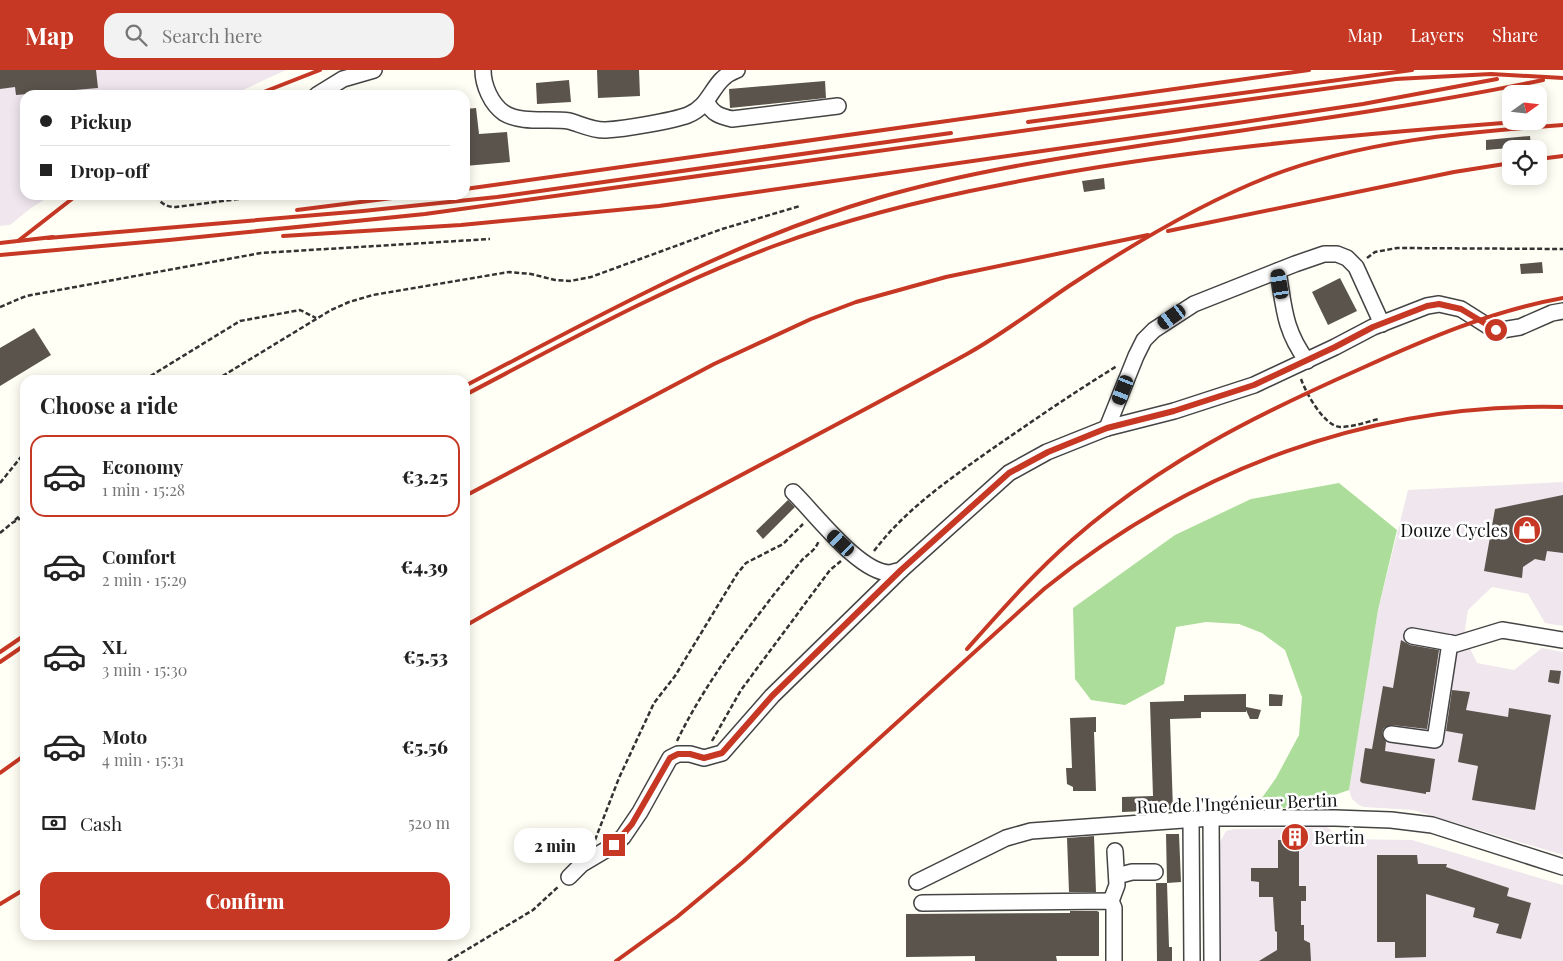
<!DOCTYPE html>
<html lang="en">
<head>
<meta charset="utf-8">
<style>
  body { margin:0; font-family:"Playfair Display",serif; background:#f2f2f2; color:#222; height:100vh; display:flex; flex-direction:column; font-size:19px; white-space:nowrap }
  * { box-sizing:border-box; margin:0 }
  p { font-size:16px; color:#767676 }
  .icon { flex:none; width:28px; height:28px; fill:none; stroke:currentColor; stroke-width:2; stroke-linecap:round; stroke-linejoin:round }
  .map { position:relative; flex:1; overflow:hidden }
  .panel { position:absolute; left:20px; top:305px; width:450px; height:565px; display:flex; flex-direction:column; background:#fff; border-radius:15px; box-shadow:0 2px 12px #0003 }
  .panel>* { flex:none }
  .banner { position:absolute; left:20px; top:20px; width:450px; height:110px; border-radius:15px; box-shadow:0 2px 12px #0003; display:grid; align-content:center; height:110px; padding:0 20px; background:#fff }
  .needle { width:32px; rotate:75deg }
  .fabs { position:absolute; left:1502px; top:15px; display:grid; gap:10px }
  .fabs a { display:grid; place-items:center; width:45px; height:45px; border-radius:10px; background:#fff; box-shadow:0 2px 12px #0003; font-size:25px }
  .end { position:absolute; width:22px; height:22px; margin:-11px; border:6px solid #c63824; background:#fff; box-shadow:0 0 0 2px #fff }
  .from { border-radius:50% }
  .bubble { position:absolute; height:35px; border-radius:15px; background:#fff; box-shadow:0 2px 12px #0003; font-size:16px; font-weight:800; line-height:35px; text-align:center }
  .car { position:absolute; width:15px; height:30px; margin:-15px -8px; border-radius:6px; box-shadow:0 0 4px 1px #0007; background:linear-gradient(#222 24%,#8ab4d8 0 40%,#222 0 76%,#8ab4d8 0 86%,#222 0) }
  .banner b { display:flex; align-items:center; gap:18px; height:48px; font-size:19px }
  .banner b+b { border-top:1px solid #e0e0e0 }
  .banner i { width:12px; height:12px; background:#222 }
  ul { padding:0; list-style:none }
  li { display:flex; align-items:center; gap:15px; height:82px; margin:0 10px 8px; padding:0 10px; border:2px solid transparent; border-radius:15px }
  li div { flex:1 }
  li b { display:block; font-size:19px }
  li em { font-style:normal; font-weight:800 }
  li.active { border-color:#c63824 }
  li>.icon { width:45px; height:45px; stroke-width:1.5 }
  h2 { padding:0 20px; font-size:22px; line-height:60px }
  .pay { display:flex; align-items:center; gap:12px; height:55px; padding:0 20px; font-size:19px }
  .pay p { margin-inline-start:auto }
  .primary-button { display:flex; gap:10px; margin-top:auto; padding:10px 20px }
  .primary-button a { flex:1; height:58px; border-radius:15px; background:#c63824; color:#fff; font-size:20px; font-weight:800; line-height:58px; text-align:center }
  header { display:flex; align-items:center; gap:30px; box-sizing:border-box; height:70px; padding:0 25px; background:#c63824; color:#fff }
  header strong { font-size:24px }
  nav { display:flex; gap:28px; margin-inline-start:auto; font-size:18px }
  .search { width:350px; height:45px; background:#f2f2f2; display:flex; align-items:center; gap:12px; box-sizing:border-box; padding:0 18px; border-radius:15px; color:#767676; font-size:19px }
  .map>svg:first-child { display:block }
  .industrial { fill:#efe6ee }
  .forest { fill:#addd9b }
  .building { fill:#5a544d }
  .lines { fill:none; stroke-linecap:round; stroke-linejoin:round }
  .minor-casing { stroke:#444; stroke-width:18 }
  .path { stroke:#333; stroke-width:2.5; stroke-dasharray:5 2.5; stroke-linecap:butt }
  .minor { stroke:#fff; stroke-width:15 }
  .rail { stroke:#c63824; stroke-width:4 }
  .route { stroke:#c63824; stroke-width:6 }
  .labels { text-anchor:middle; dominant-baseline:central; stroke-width:5; stroke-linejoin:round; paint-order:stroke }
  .poi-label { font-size:18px; fill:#111; stroke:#fff; text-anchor:end }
  .street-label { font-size:18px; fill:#111; stroke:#fff }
</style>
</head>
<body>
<header>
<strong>Map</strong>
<div class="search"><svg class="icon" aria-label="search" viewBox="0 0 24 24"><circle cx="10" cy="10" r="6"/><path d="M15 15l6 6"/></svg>Search here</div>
<nav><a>Map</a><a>Layers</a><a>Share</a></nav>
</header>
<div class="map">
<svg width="1563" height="891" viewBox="0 0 1563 891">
  <rect width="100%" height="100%" fill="#fffff5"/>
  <g class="industrial">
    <path d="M0,0H286L232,25H25V125H52L31,138L10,155L0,156Z"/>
    <path d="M1563,412V556L1545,553L1528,524L1492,517L1468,540L1464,566L1477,593L1514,600L1542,578L1563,582V785L1413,740L1364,737L1359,735L1352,729L1349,720L1378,540L1408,420Z"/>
    <path d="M1327,757L1332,761L1334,769L1412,770L1563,815V891H1216L1215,781L1226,761L1234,759Z"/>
  </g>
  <path class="forest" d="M1339,413L1397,460L1378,540L1349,720L1297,738L1254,739L1276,708L1299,665L1302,627L1285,580L1262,563L1239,554L1206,552L1176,557L1164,614L1125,635L1091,630L1075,609L1073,538L1175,465L1251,429Z"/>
  <g class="building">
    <path d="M0,0H96L98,18L16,25L15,17L0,19Z"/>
    <path d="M597,0H639L640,26L598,28Z"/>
    <path d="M569,10L571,32L537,34L536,13Z"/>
    <path d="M825,11L826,28L730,38L729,19Z"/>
    <path d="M476,38L479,64L507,62L510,92L465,96V39Z"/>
    <path d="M1530,66L1531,76L1486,80V70Z"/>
    <path d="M1104,108L1105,119L1084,122L1082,111Z"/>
    <path d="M1542,192L1543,203L1521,204L1520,194Z"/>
    <path d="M1340,208L1357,241L1328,255L1312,222Z"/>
    <path d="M34,258L51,285L0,316V278Z"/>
    <path d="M1563,425V483L1547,481L1545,491L1535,489L1523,497L1522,508L1484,501L1495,439Z"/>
    <path d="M788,430L795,437L763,469L756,461Z"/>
    <path d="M1401,570L1410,575L1439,580L1427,659L1392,655L1384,658L1382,663L1386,672L1385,681L1435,689L1430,722H1426V724L1362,713L1360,711L1365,678L1372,679L1383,616L1393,618Z"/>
    <path d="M1550,600L1561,601L1559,614L1548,612Z"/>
    <path d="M1452,620L1470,622L1466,640L1508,647L1509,638L1551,645L1535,740L1472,730L1478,696L1458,692L1463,664L1446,661Z"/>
    <path d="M1246,624V637L1261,640L1258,649H1250L1246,640V642H1201V648L1170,649L1173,740L1122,742V727L1153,726L1150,632L1184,631V625Z"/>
    <path d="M1269,624L1283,625L1282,636H1269Z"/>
    <path d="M1096,647V662H1094L1096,721H1073V717L1067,714L1066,698H1072L1070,648Z"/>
    <path d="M1166,764H1179L1181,812L1167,813L1169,877H1172V891H1157L1156,813H1167Z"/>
    <path d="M1094,766L1096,822H1069L1067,768Z"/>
    <path d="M1278,770H1299V816H1306V831H1301V855H1304V870L1310,873L1311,891H1259L1277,880V862L1275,861L1273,827H1259V812L1251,811V798H1278Z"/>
    <path d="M1377,785H1417L1418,794H1447L1446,797L1509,818L1507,826L1531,833L1521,869L1496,863L1499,854L1473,847L1475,838L1426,824V887L1395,888V872H1377Z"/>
    <path d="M1070,841H1097L1099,842V886H1056L1057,891H975V886L906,887V844L1070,843Z"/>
  </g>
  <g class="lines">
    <defs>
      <g id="minor">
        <path d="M483,0C483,15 491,34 504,43C522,54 549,48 569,51C580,54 594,61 606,60C624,59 672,51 688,45C713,35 711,9 737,0"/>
        <path d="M317,25L343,9L374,0"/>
        <path d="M707,32C712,44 720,46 732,49L838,36"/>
        <path d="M1278,201C1284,237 1284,260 1307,291"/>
        <path d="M1107,358L1136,286L1144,270L1154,260L1194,234L1295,194L1324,184H1337L1347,188L1356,197L1382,254"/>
        <path d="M793,422C814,442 859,503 890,503C893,502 898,501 901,500L1009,403L1047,382L1107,358L1174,341L1254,315L1335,277L1373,257L1427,236L1439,234L1461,239L1491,258L1502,260L1520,257L1552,243L1563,241"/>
        <path d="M1412,566L1456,574L1502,560L1563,570"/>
        <path d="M1391,664L1435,670L1450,573"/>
        <path d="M1211,748L1212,891"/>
        <path d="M1191,750L1192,891"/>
        <path d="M1117,806L1132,802H1155"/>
        <path d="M569,807L582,794L614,775L623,767L640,742L670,688L678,684H690L704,688L722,683L772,626L901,500"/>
        <path d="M917,812L1006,768L1031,761L1211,748H1335L1391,750L1432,755L1563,797"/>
        <path d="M1111,831L1117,815L1115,781"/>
        <path d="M922,833L1111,831L1114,838V891"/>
      </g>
    </defs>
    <use href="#minor" class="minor-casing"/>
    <g class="path">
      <path d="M157,125C160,134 167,137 176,137L270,125"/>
      <path d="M1367,188L1375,182L1397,178L1563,179"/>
      <path d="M0,237L26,226L261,183L490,169"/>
      <path d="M1301,309C1306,323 1324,356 1340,357C1353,357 1366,352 1379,349"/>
      <path d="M144,310L240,251L300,240L316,248"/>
      <path d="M216,310L331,240L349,232L373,225L509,202L531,204L555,210L570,211L591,207L722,159L800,136"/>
      <path d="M0,413L25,382"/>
      <path d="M15,450L25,441"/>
      <path d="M0,463L12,453L25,446"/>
      <path d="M874,481C905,440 947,411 989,381C1031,352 1073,323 1117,296"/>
      <path d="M677,671C703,617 739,570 775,523C784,512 793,501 802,490C809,483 816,480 819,470"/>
      <path d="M712,671L741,620L830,500L841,491"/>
      <path d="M595,770L619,708L654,633L675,606L737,504L746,493L783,474L803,454"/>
      <path d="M448,891L533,840L559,816"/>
    </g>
    <use href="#minor" class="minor"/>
    <g class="rail">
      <path d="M256,25L320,0"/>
      <path d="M1028,52L1412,0"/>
      <path d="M1539,89L1563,86"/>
      <path d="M465,119L1309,0"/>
      <path d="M297,140L416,125"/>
      <path d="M1168,161L1454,102L1511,93"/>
      <path d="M283,166L461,155L659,136L1231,54L1363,34L1497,9"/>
      <path d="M48,168L363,141L497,127L951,63"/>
      <path d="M18,171L77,125"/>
      <path d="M0,173L53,167"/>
      <path d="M0,185L169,170L425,144L1396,9L1491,4L1563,8"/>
      <path d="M465,316C599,246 732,171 878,128C967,102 1059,88 1151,74C1282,54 1414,37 1543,10"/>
      <path d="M465,325C566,272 667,216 774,176C849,148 927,129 1005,114C1169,81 1337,66 1503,53"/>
      <path d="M465,426L714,294L811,249L856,232L946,207L1148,165"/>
      <path d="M465,556C630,461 800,376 967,284C1003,264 1035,239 1069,216C1128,177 1202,133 1268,107C1359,71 1466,62 1563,55"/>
      <path d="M967,579C1000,542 1034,503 1072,470C1160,393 1254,346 1360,299C1426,269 1491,241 1563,228"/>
      <path d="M0,582L25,565"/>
      <path d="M0,592L25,575"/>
      <path d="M0,703L25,685"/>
      <path d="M0,834L25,819"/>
      <path d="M616,891L677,847L743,792L1044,519C1192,399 1371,332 1563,337"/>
    </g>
  </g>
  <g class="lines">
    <path class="route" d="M614,775L632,754L670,688L678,684H690L704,688L722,683L772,626L901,500L1009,403L1048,382L1107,358L1174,341L1254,315L1335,277L1373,257L1427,236L1439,234L1461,239L1496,260"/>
  </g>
  <defs>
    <symbol id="shop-disc" viewBox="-11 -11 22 22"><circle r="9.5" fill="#c63824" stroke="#fff"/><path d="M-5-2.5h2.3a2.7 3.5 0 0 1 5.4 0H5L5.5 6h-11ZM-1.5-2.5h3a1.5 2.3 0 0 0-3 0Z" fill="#fff"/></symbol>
    <symbol id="building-disc" viewBox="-11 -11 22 22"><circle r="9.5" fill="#c63824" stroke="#fff"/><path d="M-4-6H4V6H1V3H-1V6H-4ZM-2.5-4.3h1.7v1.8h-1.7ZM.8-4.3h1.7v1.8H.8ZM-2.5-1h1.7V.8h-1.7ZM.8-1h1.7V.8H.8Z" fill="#fff"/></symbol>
  </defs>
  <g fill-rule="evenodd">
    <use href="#shop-disc" x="1511" y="444" width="32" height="32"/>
    <use href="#building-disc" x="1279" y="751" width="32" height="32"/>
  </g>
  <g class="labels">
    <g class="poi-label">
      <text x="1508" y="460">Douze Cycles</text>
      <text x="1314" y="767" text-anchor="start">Bertin</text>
    </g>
    <g class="street-label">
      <text transform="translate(1237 733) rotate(-2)">Rue de l'Ingénieur Bertin</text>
    </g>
  </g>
</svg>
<div class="fabs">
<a><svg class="needle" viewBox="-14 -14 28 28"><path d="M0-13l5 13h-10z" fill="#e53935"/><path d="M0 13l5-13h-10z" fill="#767676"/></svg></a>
<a><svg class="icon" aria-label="locate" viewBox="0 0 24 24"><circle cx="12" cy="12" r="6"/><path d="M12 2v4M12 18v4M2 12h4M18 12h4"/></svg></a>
</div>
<i class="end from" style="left:1496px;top:260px"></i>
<i class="end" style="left:614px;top:775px"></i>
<div class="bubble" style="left:514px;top:758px;width:82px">2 min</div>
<i class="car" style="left:1280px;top:214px;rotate:350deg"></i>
<i class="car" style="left:1172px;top:247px;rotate:234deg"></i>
<i class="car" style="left:1123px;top:320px;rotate:201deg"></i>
<i class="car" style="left:841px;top:473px;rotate:313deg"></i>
<div class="banner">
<b><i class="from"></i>Pickup</b>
<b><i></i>Drop-off</b>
</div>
<section class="panel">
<h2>Choose a ride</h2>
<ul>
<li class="active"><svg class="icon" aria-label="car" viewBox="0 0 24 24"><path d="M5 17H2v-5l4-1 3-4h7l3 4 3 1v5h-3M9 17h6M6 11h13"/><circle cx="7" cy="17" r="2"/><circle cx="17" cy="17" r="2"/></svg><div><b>Economy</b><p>1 min · 15:28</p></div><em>€3.25</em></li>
<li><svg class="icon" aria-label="car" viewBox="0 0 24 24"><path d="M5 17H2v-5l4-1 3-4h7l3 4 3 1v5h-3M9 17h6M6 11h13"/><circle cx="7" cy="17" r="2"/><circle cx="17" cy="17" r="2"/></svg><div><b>Comfort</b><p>2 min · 15:29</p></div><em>€4.39</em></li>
<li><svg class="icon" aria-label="car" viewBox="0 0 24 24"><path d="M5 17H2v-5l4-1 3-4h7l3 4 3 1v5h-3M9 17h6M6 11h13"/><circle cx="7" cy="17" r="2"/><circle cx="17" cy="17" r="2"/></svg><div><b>XL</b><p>3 min · 15:30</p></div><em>€5.53</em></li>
<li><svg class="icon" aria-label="car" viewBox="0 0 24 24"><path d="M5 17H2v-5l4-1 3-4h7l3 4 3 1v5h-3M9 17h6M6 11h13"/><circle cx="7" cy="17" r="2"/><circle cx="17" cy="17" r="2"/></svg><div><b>Moto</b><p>4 min · 15:31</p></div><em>€5.56</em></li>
</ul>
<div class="pay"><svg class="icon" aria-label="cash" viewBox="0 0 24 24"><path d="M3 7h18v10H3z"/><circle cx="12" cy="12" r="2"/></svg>Cash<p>520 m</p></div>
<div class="primary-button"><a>Confirm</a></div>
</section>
</div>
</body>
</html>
